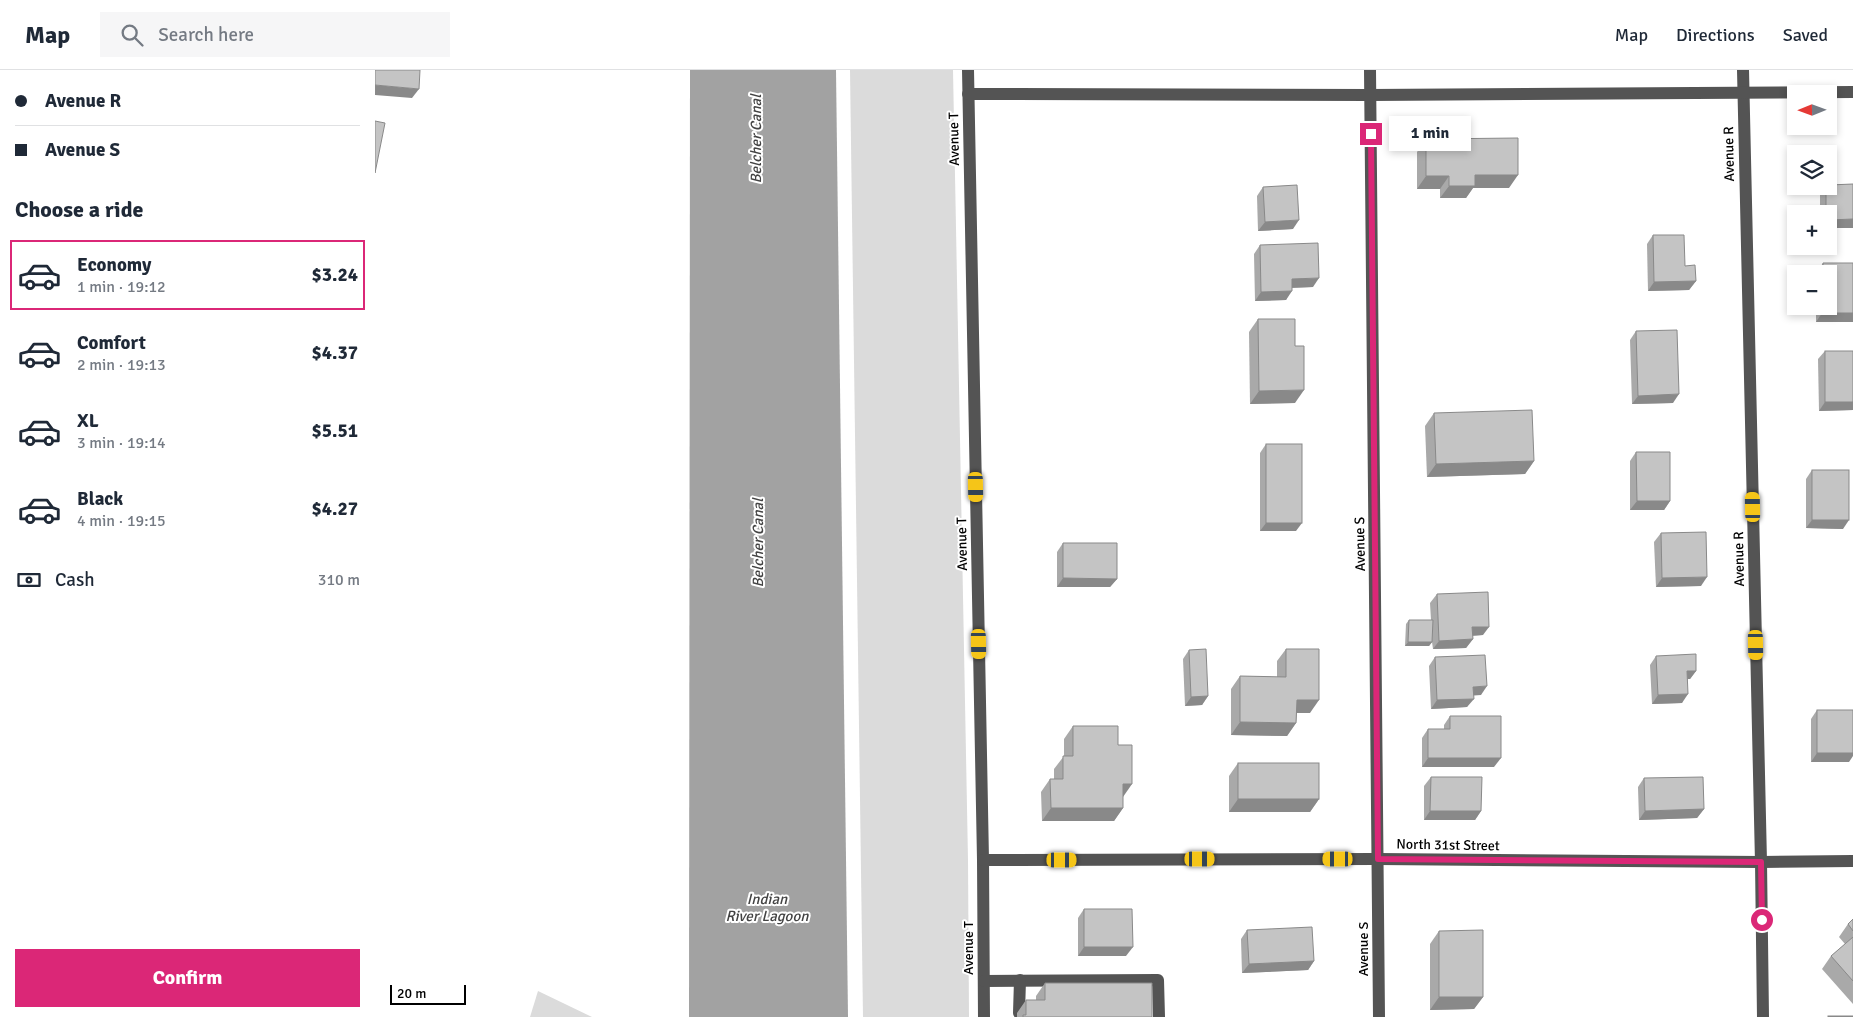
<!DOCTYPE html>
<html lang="en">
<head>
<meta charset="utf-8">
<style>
  body { margin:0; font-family:Signika,sans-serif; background:#f6f6f7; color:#1f2937; height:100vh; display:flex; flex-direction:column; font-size:19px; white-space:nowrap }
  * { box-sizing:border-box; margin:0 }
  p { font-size:16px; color:#747a83 }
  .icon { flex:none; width:28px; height:28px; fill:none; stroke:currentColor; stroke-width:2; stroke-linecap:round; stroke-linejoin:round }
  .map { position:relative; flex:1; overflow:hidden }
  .panel { display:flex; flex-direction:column; background:#fff; width:375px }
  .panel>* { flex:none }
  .top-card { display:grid; align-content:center; height:110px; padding:0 15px; background:#fff }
  .needle { width:32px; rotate:269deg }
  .fabs { position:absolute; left:1412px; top:15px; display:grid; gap:10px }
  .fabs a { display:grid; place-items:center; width:50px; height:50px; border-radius:0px; background:#fff; box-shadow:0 2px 8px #0003; font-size:25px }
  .scale { position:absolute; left:15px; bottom:12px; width:76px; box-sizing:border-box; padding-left:5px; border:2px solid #000; border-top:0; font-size:14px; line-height:18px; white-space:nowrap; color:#000; -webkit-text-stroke:4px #fff; paint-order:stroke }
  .end { position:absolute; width:22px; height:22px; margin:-11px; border:6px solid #db2777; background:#fff; box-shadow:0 0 0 2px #fff }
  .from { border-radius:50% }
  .bubble { position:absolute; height:35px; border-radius:0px; background:#fff; box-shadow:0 2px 8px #0003; font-size:16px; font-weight:700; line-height:35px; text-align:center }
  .car { position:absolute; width:15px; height:30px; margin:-15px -8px; border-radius:6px; box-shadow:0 0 4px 1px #0007; background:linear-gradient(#f5c518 24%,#345 0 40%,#f5c518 0 76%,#345 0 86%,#f5c518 0) }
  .top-card b { display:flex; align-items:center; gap:18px; height:48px; font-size:19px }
  .top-card b+b { border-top:1px solid #e0e1e3 }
  .top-card i { width:12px; height:12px; background:#1f2937 }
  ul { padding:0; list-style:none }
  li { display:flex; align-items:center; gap:15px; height:70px; margin:0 10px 8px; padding:0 5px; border:2px solid transparent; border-radius:0px }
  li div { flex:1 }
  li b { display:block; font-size:19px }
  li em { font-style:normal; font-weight:700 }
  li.on { border-color:#db2777 }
  li>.icon { width:45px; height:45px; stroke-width:1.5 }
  h2 { padding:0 15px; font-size:22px; line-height:60px }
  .pay { display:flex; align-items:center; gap:12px; height:55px; padding:0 15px; font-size:19px }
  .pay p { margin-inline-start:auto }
  .cta { display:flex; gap:10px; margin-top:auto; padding:10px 15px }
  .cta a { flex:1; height:58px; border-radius:0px; background:#db2777; color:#fff; font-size:20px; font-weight:700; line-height:58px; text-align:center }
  header { display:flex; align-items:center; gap:30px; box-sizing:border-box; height:70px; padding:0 25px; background:#fff; border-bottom:1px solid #e0e1e3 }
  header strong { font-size:24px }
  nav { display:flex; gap:28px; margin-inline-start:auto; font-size:18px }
  .search { width:350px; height:45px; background:#f6f6f7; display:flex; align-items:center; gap:12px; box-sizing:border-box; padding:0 18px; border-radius:0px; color:#747a83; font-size:19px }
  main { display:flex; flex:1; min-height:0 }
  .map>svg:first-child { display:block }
  .green { fill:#dbdbdb }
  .water { fill:#a2a2a2 }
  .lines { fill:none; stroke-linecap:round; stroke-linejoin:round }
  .minor { stroke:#545454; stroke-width:12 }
  .wall { fill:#a9a9a9 }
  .shaded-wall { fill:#898989 }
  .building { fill:#c4c4c4; stroke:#898989 }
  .route { stroke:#db2777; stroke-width:6 }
  .labels { text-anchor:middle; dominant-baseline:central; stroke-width:4; stroke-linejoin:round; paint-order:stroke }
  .street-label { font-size:14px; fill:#000; stroke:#fff }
  .water-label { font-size:15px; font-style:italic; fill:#434343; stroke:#fff }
</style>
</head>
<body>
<header>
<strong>Map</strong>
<div class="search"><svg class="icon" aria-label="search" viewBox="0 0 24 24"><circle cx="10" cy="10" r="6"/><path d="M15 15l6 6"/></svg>Search here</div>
<nav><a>Map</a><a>Directions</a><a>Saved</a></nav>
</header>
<main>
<section class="panel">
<div class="top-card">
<b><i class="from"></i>Avenue R</b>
<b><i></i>Avenue S</b>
</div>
<h2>Choose a ride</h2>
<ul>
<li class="on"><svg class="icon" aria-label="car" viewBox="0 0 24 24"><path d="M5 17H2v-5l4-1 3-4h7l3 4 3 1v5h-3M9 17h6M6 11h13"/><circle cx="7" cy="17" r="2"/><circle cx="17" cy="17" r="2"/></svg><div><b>Economy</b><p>1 min · 19:12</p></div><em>$3.24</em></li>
<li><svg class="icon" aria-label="car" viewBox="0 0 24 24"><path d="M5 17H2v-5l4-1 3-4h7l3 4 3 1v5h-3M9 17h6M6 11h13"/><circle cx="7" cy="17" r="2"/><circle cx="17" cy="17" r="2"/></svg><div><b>Comfort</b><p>2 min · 19:13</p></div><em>$4.37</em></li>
<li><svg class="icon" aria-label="car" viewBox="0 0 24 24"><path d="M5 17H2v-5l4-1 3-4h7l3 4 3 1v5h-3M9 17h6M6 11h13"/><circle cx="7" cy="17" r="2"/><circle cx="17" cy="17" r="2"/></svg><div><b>XL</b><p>3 min · 19:14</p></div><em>$5.51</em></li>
<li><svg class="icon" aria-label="car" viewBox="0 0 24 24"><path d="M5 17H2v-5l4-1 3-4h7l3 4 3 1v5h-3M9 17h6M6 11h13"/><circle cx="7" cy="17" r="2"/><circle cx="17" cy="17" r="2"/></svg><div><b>Black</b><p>4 min · 19:15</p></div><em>$4.27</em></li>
</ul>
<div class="pay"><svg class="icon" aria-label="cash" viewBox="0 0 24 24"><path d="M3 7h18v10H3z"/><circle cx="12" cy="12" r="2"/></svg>Cash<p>310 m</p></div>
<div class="cta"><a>Confirm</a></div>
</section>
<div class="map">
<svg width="1478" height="947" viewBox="0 0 1478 947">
  <rect width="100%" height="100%" fill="#fff"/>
  <g class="green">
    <path d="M475,0H578L593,790L594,947H488Z"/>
    <path d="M163,921L217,947H155Z"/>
  </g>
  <path class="water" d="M315,0H461L473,947H314Z"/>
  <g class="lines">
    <g class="minor">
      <path d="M593,0L608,790L609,947"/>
      <path d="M995,0L1004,947"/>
      <path d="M1368,0L1386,792L1388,947"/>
      <path d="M593,24L995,25L1478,22"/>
      <path d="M608,790L1003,789L1386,792L1478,791"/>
      <path d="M609,911L783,910L784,947"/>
      <path d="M644,943L645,910"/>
    </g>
  </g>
  <g class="wall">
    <path d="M1051,69L1134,118H1098L1091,128H1065V119H1042V82Z"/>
    <path d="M1478,114V158H1454V144H1445V123L1450,116Z"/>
    <path d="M888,117L918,159L883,161L882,126Z"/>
    <path d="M1278,165L1310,196L1321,211L1314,220L1273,221L1272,174Z"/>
    <path d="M885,175L938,217L917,218L911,230L880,231L879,184Z"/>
    <path d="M1448,193H1478V252H1441V236H1454V204H1442V202Z"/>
    <path d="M883,249L920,333L875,334L874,262Z"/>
    <path d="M1261,261L1298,333L1257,334L1255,270Z"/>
    <path d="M1450,281H1478V340L1444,341L1443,289Z"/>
    <path d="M1059,343L1159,391L1150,404L1052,407L1050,356Z"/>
    <path d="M891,374L921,461H885V383Z"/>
    <path d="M1261,382L1295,431L1289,440H1255V391Z"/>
    <path d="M1437,400L1468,459L1431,458V409Z"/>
    <path d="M1286,463L1326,516L1281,517L1279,472Z"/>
    <path d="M688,473L742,509L735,517H682V482Z"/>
    <path d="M1062,524L1108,565L1097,566L1098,569L1091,578L1058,579L1057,572L1054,576H1030L1031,554L1034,550H1056L1055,533Z"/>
    <path d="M911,579L935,643H922L921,653L912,666L856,665V619L865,606L902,607V591Z"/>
    <path d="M814,580L833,626L827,635L810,636L808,589Z"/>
    <path d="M1281,586L1321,601L1315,609H1313L1307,633L1277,634L1275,595Z"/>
    <path d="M1060,587L1106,625H1098L1092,637L1056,639L1054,596Z"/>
    <path d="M1442,640L1474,692H1436V649Z"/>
    <path d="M1075,646L1119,697H1047V668L1053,659H1069V655Z"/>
    <path d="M698,656L743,675L748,727V738L739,751H667L666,722L675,709H679V699L689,686V669Z"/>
    <path d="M863,693L944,729L935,742H854V706Z"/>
    <path d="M1056,707L1106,741L1100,750H1049V716Z"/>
    <path d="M1269,708L1329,739L1322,748L1264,750L1263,717Z"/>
    <path d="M709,839L751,886H703V848Z"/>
    <path d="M1478,849V934L1447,899L1456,886L1470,874L1464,867L1473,854Z"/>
    <path d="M872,860L939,891L933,900L867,903L866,869Z"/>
    <path d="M1064,861L1108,927L1099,939L1055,940V874Z"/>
    <path d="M670,913L777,947H642V943L651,930H661V926Z"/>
  </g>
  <g class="shaded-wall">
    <path d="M0,15L44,19L37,28L0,25Z"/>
    <path d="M1100,105H1143L1134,118H1098L1091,128H1065L1074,116Z"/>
    <path d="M1051,106H1074L1065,119H1042Z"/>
    <path d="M1478,149V158H1454V150Z"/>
    <path d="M924,150L918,159L883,161L890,152Z"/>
    <path d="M944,208L938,217L910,218L917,209Z"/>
    <path d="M1321,211L1314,220L1273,221L1279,212Z"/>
    <path d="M917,221L911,230L880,231L886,222Z"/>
    <path d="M1447,243H1478V252H1441Z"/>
    <path d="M929,320L920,333L875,334L884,321Z"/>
    <path d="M1304,324L1298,333L1257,334L1263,326Z"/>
    <path d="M1450,332H1478V340L1444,341Z"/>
    <path d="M1159,391L1150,404L1052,407L1061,394Z"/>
    <path d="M1262,431H1295L1289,440H1255Z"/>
    <path d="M1437,450H1474L1468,459L1431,458Z"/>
    <path d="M891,453H927L921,461H885Z"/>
    <path d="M1332,507L1326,516L1281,517L1287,508Z"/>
    <path d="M688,508L742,509L735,517H682Z"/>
    <path d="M1097,557H1114L1108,565L1091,566Z"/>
    <path d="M1098,569L1091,578L1058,579L1064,571Z"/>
    <path d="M1033,572H1057L1054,576H1030Z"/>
    <path d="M1312,601H1321L1315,609H1306Z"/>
    <path d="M1112,616L1106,625L1092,626L1098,617Z"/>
    <path d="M1313,624L1307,633L1277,634L1283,625Z"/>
    <path d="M833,626L827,635L810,636L816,627Z"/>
    <path d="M1099,629L1092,637L1056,639L1062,630Z"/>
    <path d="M922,630H944L935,643H913Z"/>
    <path d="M865,652L921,653L912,666L856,665Z"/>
    <path d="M1442,683H1478V686L1474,692H1436Z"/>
    <path d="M1053,688H1126L1119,697H1047Z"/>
    <path d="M748,714H757L748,727Z"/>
    <path d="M863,729H944L935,742H854Z"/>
    <path d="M676,738H748L739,751H667Z"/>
    <path d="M1329,739L1322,748L1264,750L1270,741Z"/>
    <path d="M1055,741H1106L1100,750H1049Z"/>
    <path d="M709,877H758L751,886H703Z"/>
    <path d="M939,891L933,900L867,903L874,894Z"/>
    <path d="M1064,927H1108L1099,939L1055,940Z"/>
  </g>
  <g class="building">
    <path d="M0,0H45L44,19L0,15Z"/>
    <path d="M0,51L10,53L0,103Z"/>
    <path d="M1143,68V105H1100V116H1074V106H1051V69Z"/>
    <path d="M1478,114V149L1454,150V144H1451V116H1454V115Z"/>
    <path d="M922,115L924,150L890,152L888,117Z"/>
    <path d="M1278,165H1309L1310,196L1320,195L1321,211L1279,212Z"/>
    <path d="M943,173L944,208L917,209V221L886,222L885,175Z"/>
    <path d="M1448,193H1478V243H1447V236H1454V204H1448Z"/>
    <path d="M883,249H920V276H929V320L884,321Z"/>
    <path d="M1302,260L1304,324L1263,326L1261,261Z"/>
    <rect x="1450" y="281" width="28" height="51"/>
    <path d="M1157,340L1159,391L1061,394L1059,343Z"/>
    <rect x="891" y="374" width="36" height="79"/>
    <path d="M1261,382H1295V431H1262Z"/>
    <rect x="1437" y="400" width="37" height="50"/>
    <path d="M1331,462L1332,507L1287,508L1286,463Z"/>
    <path d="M688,473H742V509L688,508Z"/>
    <path d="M1113,522L1114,557H1097L1098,569L1064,571L1062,524Z"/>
    <path d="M1034,550H1058L1057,572H1033Z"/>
    <path d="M831,579L833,626L816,627L814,580Z"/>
    <path d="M911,579H944V630H922L921,653L865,652V606L911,607Z"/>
    <path d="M1321,584V601H1312L1313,624L1283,625L1281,586Z"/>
    <path d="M1110,585L1112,616L1098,617L1099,629L1062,630L1060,587Z"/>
    <rect x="1442" y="640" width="36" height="43"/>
    <path d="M1075,646H1126V688H1053V659H1075Z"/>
    <path d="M698,656H743V675H757V714H748V738H676L675,709H688V686H698Z"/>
    <rect x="863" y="693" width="81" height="36"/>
    <path d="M1056,707H1107L1106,741H1055Z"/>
    <path d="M1328,707L1329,739L1270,741L1269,708Z"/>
    <path d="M709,839H757L758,877H709Z"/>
    <path d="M1478,849V861L1473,854Z"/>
    <path d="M937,857L939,891L874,894L872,860Z"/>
    <path d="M1108,860V927H1064V861Z"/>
    <path d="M1478,867V911L1456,886Z"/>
    <path d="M670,913H777V947H648V945H651V930H670Z"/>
    <rect x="1453" y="946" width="25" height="1"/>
  </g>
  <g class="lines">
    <path class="route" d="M996,64L1003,789L1386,792L1387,850"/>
  </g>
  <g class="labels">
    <g class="street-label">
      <text transform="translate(579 69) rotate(-91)">Avenue T</text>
      <text transform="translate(1354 84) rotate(-91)">Avenue R</text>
      <text transform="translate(587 474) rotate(-91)">Avenue T</text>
      <text transform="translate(985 474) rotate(-91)">Avenue S</text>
      <text transform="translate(1364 489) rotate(-91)">Avenue R</text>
      <text transform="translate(1073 775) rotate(1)">North 31st Street</text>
      <text transform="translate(593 878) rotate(-90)">Avenue T</text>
      <text transform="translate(988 879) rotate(-90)">Avenue S</text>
    </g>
    <g class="water-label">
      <text transform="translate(381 69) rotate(-90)">Belcher Canal</text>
      <text transform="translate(383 473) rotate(-90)">Belcher Canal</text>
      <text x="392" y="829">Indian<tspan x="392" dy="17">River Lagoon</tspan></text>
    </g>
  </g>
</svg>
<div class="fabs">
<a><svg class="needle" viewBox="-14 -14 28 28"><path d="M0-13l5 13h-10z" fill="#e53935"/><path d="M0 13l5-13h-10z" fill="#747a83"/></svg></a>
<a><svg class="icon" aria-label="layers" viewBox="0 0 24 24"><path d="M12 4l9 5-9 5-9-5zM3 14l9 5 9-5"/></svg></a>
<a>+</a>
<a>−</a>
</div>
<div class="scale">20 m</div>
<i class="end from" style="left:1387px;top:850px"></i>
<i class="end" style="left:996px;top:64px"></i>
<div class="bubble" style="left:1014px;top:46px;width:82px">1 min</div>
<i class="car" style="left:601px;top:417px;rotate:179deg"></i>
<i class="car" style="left:1378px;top:437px;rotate:359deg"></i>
<i class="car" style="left:604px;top:574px;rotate:179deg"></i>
<i class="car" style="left:1381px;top:575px;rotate:179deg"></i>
<i class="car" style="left:825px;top:789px;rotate:90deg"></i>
<i class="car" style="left:963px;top:789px;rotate:270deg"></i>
<i class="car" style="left:687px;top:790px;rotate:90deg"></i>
</div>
</main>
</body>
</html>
